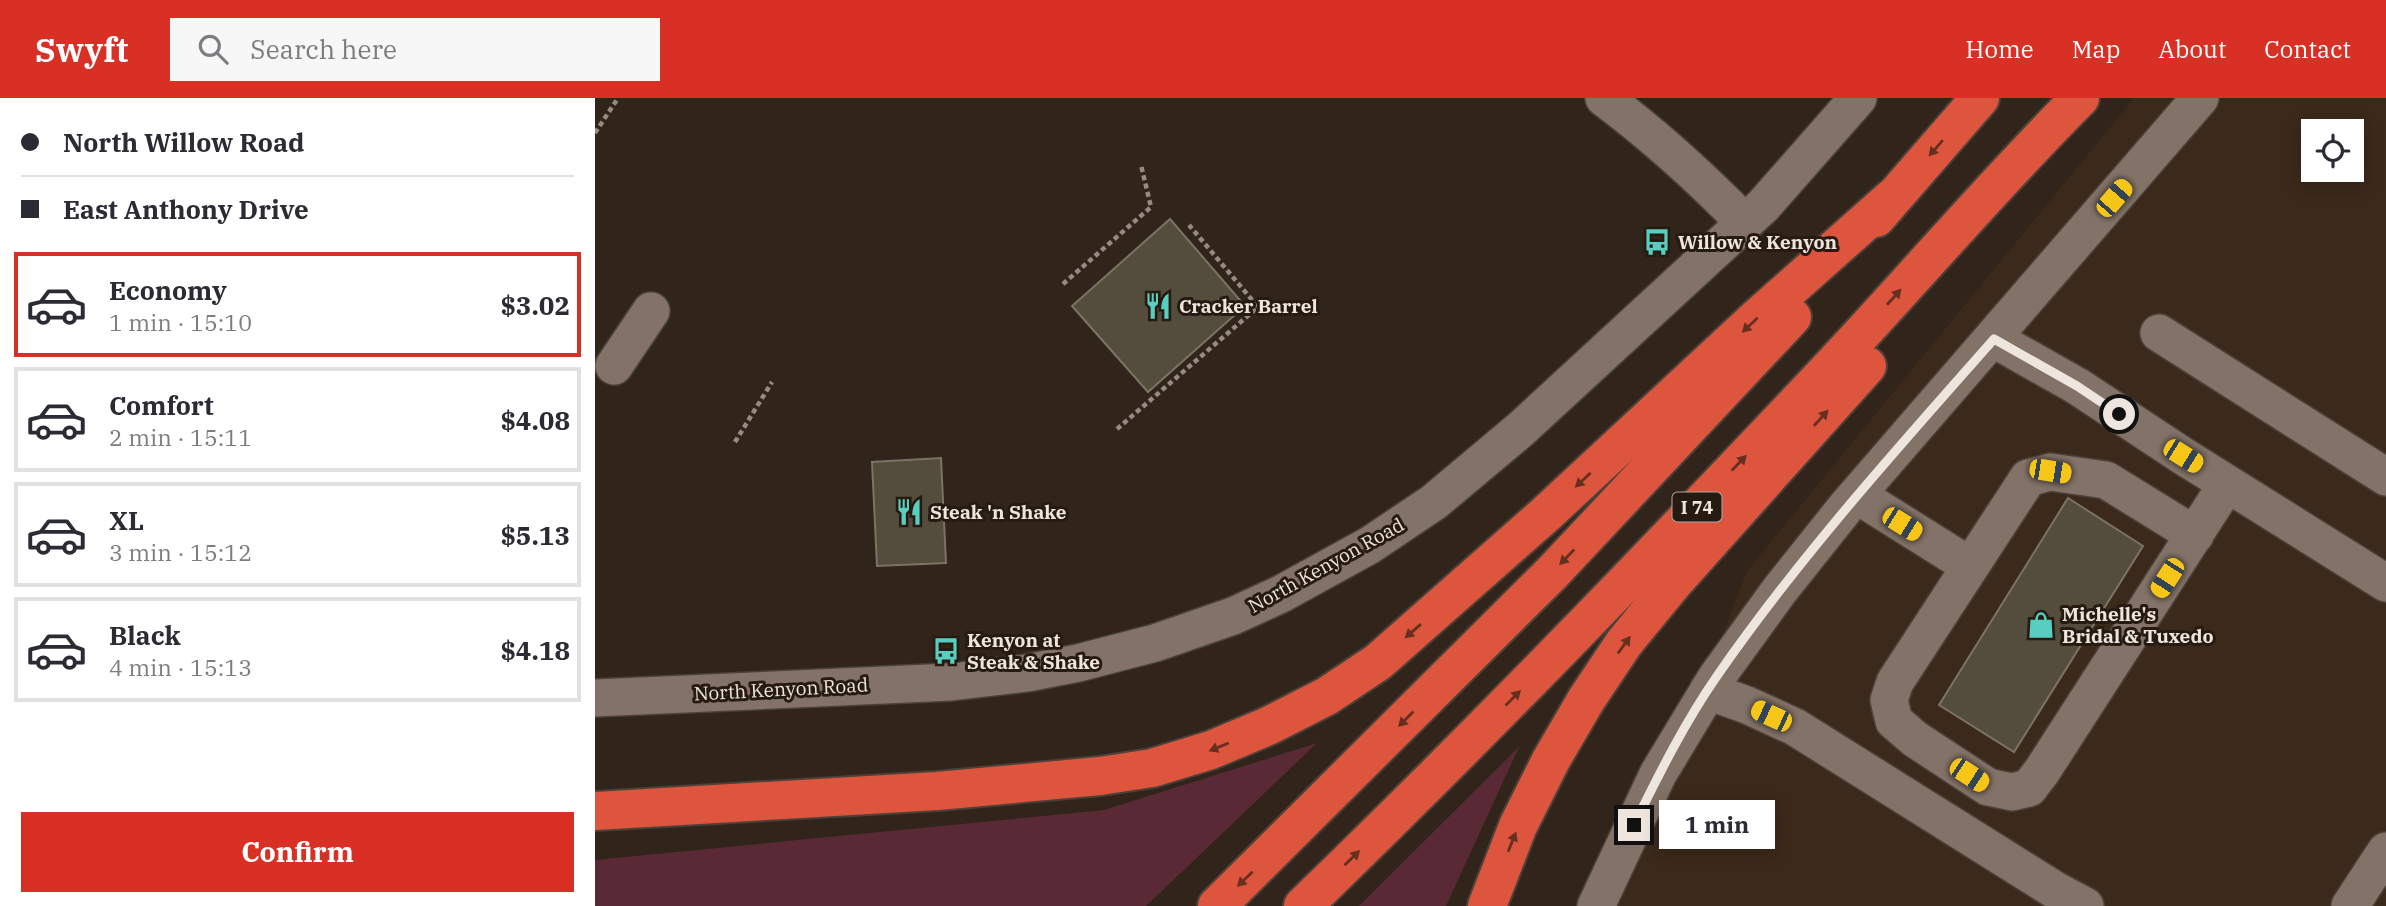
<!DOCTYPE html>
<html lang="en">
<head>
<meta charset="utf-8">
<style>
  body { margin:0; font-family:"IBM Plex Serif",serif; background:#f7f7f7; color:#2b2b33; height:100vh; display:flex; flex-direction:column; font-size:26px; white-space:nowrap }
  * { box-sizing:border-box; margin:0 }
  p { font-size:23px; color:#7c7c81 }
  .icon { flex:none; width:38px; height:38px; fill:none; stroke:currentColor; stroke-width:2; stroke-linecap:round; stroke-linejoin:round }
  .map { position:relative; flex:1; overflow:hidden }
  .drawer { display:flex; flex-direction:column; background:#fff; width:595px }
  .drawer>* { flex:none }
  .guide { display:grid; align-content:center; height:154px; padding:0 21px; background:#fff }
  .tools { position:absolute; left:1706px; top:21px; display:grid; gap:14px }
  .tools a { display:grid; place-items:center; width:63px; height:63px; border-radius:0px; background:#fff; box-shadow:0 4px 18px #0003; font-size:35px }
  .end { position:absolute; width:32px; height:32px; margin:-16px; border:9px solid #eee5de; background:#111; box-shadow:0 0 0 4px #111 }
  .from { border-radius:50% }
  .bubble { position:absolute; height:49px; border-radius:0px; background:#fff; box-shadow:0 4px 18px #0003; font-size:23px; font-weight:700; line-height:49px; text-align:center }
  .car { position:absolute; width:21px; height:42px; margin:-21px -10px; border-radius:9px; box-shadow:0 0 5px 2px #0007; background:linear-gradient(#f5c518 24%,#345 0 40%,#f5c518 0 76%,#345 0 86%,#f5c518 0) }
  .guide b { display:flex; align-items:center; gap:24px; height:66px; font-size:26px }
  .guide b+b { border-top:2px solid #e1e1e2 }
  .guide i { width:18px; height:18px; background:#2b2b33 }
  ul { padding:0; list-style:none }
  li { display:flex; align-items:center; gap:21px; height:105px; margin:0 14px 10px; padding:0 7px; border:4px solid #e1e1e2; border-radius:0px }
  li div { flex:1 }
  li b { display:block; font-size:26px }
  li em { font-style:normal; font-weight:700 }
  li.active { border-color:#d93025 }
  li>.icon { width:63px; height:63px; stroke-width:1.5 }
  .action { display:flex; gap:14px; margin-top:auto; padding:14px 21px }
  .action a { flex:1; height:80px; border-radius:0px; background:#d93025; color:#fff; font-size:28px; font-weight:700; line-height:80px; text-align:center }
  header { display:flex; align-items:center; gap:42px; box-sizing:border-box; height:98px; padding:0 35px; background:#d93025; color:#fff }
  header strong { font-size:33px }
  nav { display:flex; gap:38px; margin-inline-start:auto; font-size:24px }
  .search { width:490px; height:63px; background:#f7f7f7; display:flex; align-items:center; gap:18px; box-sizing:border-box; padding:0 24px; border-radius:0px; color:#7c7c81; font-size:26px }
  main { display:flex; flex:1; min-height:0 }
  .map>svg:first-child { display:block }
  .built { fill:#3b291b; fill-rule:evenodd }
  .green { fill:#592a35 }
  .building { fill:#544c3d; stroke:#7b7363; stroke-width:2 }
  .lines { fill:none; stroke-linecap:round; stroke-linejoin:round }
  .minor-casing { stroke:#4c4139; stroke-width:40 }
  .highway-casing { stroke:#4c4139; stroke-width:42 }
  .path { stroke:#968b83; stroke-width:4.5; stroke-dasharray:5 3.5; stroke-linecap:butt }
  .minor { stroke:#827267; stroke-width:37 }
  .highway { stroke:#de553d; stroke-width:38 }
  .oneway { fill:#672f20 }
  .route { stroke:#eee5de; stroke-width:9 }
  .labels { text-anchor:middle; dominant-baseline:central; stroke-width:6; stroke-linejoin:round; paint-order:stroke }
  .shield { fill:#271b11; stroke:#b2a8a0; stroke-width:2 }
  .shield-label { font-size:18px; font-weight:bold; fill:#eee5de }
  .poi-label { font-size:19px; font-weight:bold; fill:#eee5de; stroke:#271b11; text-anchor:start }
  .street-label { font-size:19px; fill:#eee5de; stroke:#271b11 }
</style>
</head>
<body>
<header>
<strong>Swyft</strong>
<div class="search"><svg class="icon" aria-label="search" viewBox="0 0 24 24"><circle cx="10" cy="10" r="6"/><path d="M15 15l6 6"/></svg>Search here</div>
<nav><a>Home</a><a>Map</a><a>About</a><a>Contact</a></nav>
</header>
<main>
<section class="drawer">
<div class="guide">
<b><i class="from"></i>North Willow Road</b>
<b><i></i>East Anthony Drive</b>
</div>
<ul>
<li class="active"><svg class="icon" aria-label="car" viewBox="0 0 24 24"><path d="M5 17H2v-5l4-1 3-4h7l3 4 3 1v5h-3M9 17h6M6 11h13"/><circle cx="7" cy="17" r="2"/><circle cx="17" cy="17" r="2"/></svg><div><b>Economy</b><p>1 min · 15:10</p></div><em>$3.02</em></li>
<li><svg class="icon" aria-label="car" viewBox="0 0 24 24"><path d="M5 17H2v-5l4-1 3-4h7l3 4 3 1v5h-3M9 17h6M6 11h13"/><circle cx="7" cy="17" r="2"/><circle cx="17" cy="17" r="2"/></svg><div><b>Comfort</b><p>2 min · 15:11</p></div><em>$4.08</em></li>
<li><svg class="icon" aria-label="car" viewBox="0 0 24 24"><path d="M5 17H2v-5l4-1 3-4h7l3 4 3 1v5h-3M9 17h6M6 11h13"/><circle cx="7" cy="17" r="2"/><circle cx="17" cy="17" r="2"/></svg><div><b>XL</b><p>3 min · 15:12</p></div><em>$5.13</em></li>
<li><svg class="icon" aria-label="car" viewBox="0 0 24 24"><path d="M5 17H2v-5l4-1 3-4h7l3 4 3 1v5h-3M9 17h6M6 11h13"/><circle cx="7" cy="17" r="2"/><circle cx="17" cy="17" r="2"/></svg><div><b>Black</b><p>4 min · 15:13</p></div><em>$4.18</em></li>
</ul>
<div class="action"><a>Confirm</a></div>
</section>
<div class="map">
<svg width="1791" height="808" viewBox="0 0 1791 808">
  <rect width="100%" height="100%" fill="#31241b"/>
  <path class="built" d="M1539,0H1791V808H1023L1152,473ZM1718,33H1757V72H1718Z"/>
  <g class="green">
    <path d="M722,645L551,808H0V762L509,712Z"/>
    <path d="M924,649L851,808H764Z"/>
  </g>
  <g class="building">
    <path d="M575,121L650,208L553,294L477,208Z"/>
    <path d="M346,360L351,465L282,468L277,364Z"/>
    <path d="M1473,400L1548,448L1419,654L1344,607Z"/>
  </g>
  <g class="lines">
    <defs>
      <g id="minor">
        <path d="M1009,0C1060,38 1106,80 1150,125"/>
        <path d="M1564,235L1791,379"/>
        <path d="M1399,241L1482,288L1588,358L1791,485"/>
        <path d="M19,268L56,213"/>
        <path d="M1262,397L1375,468"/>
        <path d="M1600,437L1511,382L1455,374L1433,380L1300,584L1294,602L1299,623L1320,641L1393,689L1417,694L1434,690L1447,673L1632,386"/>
        <path d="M1113,593L1152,607L1200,629L1460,792L1490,808"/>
        <path d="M0,600L356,584L432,575L483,565L560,545L638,518L686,496L775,447L839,404L926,331L1168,108L1263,0"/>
        <path d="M1001,808L1063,676L1121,580L1184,493L1251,409L1605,0"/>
        <path d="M1755,808L1791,753"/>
      </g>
      <g id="highway">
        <path d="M1281,120L1385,0"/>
        <path d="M0,713L342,693L505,678L557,670L616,652L673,628L732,598L783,564L952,415L1163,219L1297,100"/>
        <path d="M622,808L957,475L1197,219"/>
        <path d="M708,808C888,634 1061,454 1232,273C1317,183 1397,88 1485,0"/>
        <path d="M892,808L923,728L956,662L991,602L1029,545L1079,484L1272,268"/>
      </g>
    </defs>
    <use href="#minor" class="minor-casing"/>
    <use href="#highway" class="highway-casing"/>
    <g class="path">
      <path d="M0,35L23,0"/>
      <path d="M468,186L556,109L546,67"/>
      <path d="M522,331L663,209L594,127"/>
      <path d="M140,344L177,284"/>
    </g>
    <use href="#minor" class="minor"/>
    <use href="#highway" class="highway"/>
  </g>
  <defs><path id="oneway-solid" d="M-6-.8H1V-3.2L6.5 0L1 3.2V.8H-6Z" transform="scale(1.75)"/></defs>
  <g class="oneway">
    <use href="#oneway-solid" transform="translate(1341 50) rotate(131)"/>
    <use href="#oneway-solid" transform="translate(1299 199) rotate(-48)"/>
    <use href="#oneway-solid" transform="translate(1155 227) rotate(137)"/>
    <use href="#oneway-solid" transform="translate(1226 320) rotate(-48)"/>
    <use href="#oneway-solid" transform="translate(1144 365) rotate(-46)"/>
    <use href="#oneway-solid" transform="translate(988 382) rotate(137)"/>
    <use href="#oneway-solid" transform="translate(972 459) rotate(134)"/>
    <use href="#oneway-solid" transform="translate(818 533) rotate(139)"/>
    <use href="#oneway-solid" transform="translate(1029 547) rotate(-54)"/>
    <use href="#oneway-solid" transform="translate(918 600) rotate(-45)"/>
    <use href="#oneway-solid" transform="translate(811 621) rotate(135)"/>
    <use href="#oneway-solid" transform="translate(624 649) rotate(158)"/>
    <use href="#oneway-solid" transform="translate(917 744) rotate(-68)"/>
    <use href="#oneway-solid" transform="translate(757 760) rotate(-44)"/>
    <use href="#oneway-solid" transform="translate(650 781) rotate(136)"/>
  </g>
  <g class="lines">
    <path class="route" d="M1039,727C1064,676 1090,624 1122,578C1205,458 1303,350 1399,241L1482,288L1524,316"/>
  </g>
  <defs>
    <symbol id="bus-bare" viewBox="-9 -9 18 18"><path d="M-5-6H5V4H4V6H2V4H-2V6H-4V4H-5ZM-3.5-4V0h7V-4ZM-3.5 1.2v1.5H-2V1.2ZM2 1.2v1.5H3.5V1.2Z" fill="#58cec1" stroke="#271b11" stroke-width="2.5" paint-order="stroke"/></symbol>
    <symbol id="restaurant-bare" viewBox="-9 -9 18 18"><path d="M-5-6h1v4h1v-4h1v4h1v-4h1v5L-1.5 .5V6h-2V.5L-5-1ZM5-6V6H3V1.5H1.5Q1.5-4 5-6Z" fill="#58cec1" stroke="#271b11" stroke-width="2.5" paint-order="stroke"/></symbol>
    <symbol id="shop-bare" viewBox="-9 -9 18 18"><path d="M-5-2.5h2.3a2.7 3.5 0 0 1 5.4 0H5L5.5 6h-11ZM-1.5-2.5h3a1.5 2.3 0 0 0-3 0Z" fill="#58cec1" stroke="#271b11" stroke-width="2.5" paint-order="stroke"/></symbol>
  </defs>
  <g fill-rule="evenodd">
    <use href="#bus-bare" x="1043" y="125" width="38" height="38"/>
    <use href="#restaurant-bare" x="544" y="189" width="38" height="38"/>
    <use href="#restaurant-bare" x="295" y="395" width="38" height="38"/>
    <use href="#shop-bare" x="1427" y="508" width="38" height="38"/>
    <use href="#bus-bare" x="332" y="534" width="38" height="38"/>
  </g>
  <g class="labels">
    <rect class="shield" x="1077.5" y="394.5" width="49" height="29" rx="5"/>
    <g class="shield-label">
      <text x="1102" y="409">I 74</text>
    </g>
    <g class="poi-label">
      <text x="1083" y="144">Willow &amp; Kenyon</text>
      <text x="584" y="208">Cracker Barrel</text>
      <text x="335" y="414">Steak 'n Shake</text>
      <text x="1467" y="516">Michelle's<tspan x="1467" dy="22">Bridal &amp; Tuxedo</tspan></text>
      <text x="372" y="542">Kenyon at<tspan x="372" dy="22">Steak &amp; Shake</tspan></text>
    </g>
    <g class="street-label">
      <text transform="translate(731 467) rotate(-29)">North Kenyon Road</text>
      <text transform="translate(186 591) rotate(-3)">North Kenyon Road</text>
    </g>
  </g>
</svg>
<div class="tools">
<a><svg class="icon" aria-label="locate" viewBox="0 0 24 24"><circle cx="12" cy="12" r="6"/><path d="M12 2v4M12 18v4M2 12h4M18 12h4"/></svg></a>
</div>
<i class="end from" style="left:1524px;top:316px"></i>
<i class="end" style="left:1039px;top:727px"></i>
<div class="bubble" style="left:1064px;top:702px;width:116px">1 min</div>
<i class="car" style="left:1519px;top:100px;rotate:41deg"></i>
<i class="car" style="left:1588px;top:358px;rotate:122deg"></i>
<i class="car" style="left:1455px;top:373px;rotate:99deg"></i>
<i class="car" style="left:1307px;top:426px;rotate:122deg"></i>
<i class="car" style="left:1572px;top:480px;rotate:213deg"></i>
<i class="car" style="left:1176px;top:618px;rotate:295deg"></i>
<i class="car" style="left:1374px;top:677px;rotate:123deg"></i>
</div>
</main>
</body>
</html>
